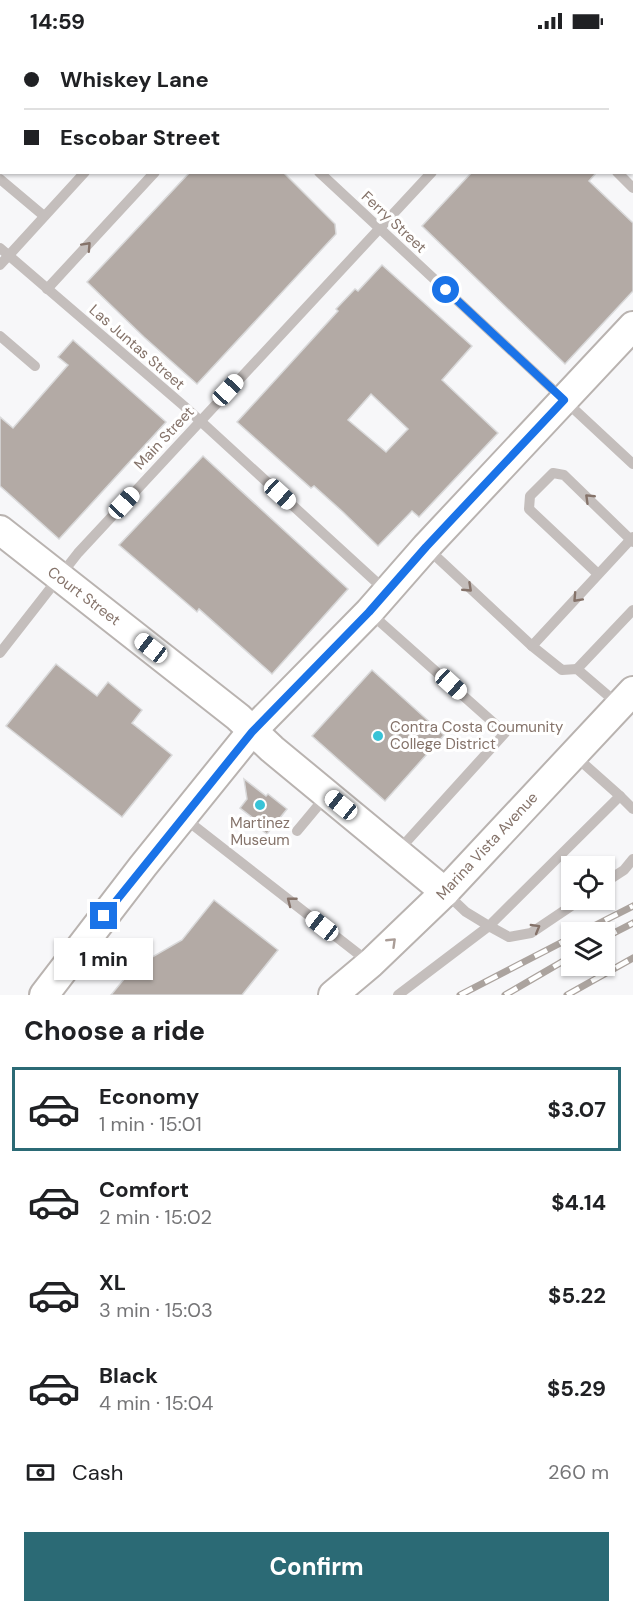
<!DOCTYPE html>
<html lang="en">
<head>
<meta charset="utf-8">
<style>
  body { margin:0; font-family:"DM Sans",sans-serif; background:#f2f2f2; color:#202124; height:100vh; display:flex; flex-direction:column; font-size:22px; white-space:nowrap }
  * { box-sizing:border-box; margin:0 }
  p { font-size:20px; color:#757577 }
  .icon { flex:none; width:33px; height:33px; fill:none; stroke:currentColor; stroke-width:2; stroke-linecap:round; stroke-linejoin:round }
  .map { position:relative; height:953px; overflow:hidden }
  .drawer { display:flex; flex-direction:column; background:#fff; flex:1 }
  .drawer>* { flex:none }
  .top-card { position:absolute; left:0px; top:0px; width:633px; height:132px; box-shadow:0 2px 4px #0004; display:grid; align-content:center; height:132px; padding:0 24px; background:#fff }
  .fabs { position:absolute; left:561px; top:814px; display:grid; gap:12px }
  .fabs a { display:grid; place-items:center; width:54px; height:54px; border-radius:0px; background:#fff; box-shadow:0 2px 4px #0004; font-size:30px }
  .end { position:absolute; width:27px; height:27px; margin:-14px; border:8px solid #1a73e8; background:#fff; box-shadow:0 0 0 3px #fff }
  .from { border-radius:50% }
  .bubble { position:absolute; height:42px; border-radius:0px; background:#fff; box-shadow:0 2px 4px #0004; font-size:20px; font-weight:700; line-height:42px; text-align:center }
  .car { position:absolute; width:18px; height:36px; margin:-18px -9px; border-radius:8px; box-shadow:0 0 4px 2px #0007; background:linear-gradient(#fff 24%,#345 0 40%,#fff 0 76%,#345 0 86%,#fff 0) }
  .top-card b { display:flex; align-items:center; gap:21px; height:57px; font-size:22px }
  .top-card b+b { border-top:2px solid #e0e0e0 }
  .top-card i { width:15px; height:15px; background:#202124 }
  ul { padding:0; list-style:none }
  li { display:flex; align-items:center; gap:18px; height:84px; margin:0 12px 9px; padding:0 12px; border:3px solid transparent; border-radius:0px }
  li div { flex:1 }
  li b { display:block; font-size:22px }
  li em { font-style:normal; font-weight:700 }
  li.active { border-color:#2b6a75 }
  li>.icon { width:54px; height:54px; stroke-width:1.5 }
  h2 { padding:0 24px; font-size:27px; line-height:72px }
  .pay { display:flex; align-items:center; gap:15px; height:66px; padding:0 24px; font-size:22px }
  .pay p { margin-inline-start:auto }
  .action { display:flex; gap:12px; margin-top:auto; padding:12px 24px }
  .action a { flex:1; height:69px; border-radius:0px; background:#2b6a75; color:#fff; font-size:24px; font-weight:700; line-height:69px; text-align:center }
  .status { display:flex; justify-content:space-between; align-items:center; height:42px; padding:0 30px; background:#fff; direction:ltr }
  .status svg { height:16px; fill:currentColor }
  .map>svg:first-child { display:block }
  .building { fill:#b3aaa5; stroke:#d9d9da; stroke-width:1.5; fill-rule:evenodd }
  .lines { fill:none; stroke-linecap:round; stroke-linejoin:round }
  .major-casing { stroke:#b9b3b0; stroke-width:32 }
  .minor { stroke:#c4bebc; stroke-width:10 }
  .major { stroke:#fff; stroke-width:28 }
  .rail-casing { stroke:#aba39e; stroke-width:7 }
  .rail { stroke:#fff; stroke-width:4.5; stroke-dasharray:14; stroke-linecap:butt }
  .oneway { stroke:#85736a }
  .oneway2 { stroke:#aa9d97 }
  .route { stroke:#1a73e8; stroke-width:8 }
  .poi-dot { fill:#38c3d7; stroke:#fff; stroke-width:2 }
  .labels { text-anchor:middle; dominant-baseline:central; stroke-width:6; stroke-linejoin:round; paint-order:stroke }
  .street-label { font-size:15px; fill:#85736a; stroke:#fff }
  .poi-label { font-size:15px; fill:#85736a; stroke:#fff; text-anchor:start }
</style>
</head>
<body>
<div class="status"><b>14:59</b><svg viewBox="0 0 49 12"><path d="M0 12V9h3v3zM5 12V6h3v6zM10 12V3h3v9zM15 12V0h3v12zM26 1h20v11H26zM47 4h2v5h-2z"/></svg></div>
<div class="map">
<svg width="633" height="953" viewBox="0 0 633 953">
  <rect width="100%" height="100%" fill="#f7f7f9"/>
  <g class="building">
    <path d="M190,130H283L335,182L336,192L197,342L144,295L87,240Z"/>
    <path d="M472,130H597L589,139L633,181V249L565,322L422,184Z"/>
    <path d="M382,223L472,304L442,338L498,391L419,475L412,469L378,504L343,470L314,444L311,446L237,380L338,269L336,267L355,247L358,249ZM371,352L408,387L386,410L348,378Z"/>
    <path d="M73,298L166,380L59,497L0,444V375L13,386L68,323L58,315Z"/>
    <path d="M203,414L348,547L272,632L199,567L197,570L119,503Z"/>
    <path d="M56,622L97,654L108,640L126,655L142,668L132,681L172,713L122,775L6,684Z"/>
    <path d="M372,628L444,693L385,759L312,694Z"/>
    <path d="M244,737L266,754L268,752L287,767L267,792L250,779L253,776L240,766L247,757Z"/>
    <path d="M214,858L278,908L242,953H111L133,926L182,898Z"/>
  </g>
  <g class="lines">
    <defs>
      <g id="major">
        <path d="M0,488L238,675L272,707L445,850"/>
        <path d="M44,953L143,824L252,689L369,570L426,505L633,284"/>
        <path d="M333,953L371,921L445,850L633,649"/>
      </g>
    </defs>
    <use href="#major" class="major-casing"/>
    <g class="minor">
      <path d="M178,0L180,2"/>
      <path d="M209,2L210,0"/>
      <path d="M553,2L554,0"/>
      <path d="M0,63L2,62"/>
      <path d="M632,75L633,77"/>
      <path d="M632,108L633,107"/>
      <path d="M319,130L633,422"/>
      <path d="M617,130L633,146"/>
      <path d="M0,137L44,174"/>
      <path d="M0,206L184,364L386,549"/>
      <path d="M0,223L85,130"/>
      <path d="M47,247L155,130"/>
      <path d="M0,294L35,324"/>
      <path d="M427,506L532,604L562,628L577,627L619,663"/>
      <path d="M598,532L529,467L530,454L553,431L564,433L633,500"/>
      <path d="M369,570L505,691L398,809"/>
      <path d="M532,604L633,495"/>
      <path d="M0,611L78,511L432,130"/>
      <path d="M577,627L633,568"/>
      <path d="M620,754L633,767"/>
      <path d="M184,776L370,921"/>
      <path d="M297,789L327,753"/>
      <path d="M604,841L624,828L633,817"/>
      <path d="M446,851L466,870L489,884L620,754L575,714"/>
      <path d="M398,953L489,884L509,895L531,891L580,858"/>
    </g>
    <use href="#major" class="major"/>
    <defs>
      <g id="rail">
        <path d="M580,891L633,864"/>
        <path d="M604,896L633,881"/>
        <path d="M460,953L572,895"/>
        <path d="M505,953L572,914"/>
        <path d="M567,953L633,916"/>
      </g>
    </defs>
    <use href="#rail" class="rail-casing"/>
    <use href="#rail" class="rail"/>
  </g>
  <defs><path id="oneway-chevron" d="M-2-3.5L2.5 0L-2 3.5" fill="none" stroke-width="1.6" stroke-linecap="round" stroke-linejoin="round" transform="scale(1.5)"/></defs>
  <g class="oneway">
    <use href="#oneway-chevron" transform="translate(87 204) rotate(-47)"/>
    <use href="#oneway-chevron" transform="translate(589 456) rotate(-136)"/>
    <use href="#oneway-chevron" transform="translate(468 546) rotate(43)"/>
    <use href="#oneway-chevron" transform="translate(577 556) rotate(133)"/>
    <use href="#oneway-chevron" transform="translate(291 859) rotate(-142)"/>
    <use href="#oneway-chevron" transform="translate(536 886) rotate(-30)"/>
  </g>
  <use class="oneway2" href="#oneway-chevron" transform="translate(392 900) rotate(-44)"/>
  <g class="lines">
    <path class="route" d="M104,874L252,690L369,570L426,505L564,358L446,248"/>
  </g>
  <g class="poi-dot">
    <circle cx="378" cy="694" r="6"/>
    <circle cx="260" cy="763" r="6"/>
  </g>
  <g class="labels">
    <g class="street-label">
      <text transform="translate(394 180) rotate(43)">Ferry Street</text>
      <text transform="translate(137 305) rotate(41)">Las Juntas Street</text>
      <text transform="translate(164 396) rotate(-47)">Main Street</text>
      <text transform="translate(84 554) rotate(37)">Court Street</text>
      <text transform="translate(487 804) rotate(-47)">Marina Vista Avenue</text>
    </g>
    <g class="poi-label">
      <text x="390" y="685">Contra Costa Coumunity<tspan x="390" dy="17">College District</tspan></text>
      <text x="260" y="781" text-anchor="middle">Martinez<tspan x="260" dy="17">Museum</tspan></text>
    </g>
  </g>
</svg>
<div class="fabs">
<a><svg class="icon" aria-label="locate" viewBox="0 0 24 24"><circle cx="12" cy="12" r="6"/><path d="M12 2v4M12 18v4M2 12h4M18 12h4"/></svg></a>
<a><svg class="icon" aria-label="layers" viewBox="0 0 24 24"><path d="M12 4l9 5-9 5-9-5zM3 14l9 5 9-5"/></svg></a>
</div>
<i class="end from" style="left:446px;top:248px"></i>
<i class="end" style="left:104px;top:874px"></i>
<div class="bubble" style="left:54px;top:896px;width:99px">1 min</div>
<i class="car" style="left:228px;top:348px;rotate:43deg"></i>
<i class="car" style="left:280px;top:452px;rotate:132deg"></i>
<i class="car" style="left:124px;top:461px;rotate:43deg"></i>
<i class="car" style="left:151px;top:606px;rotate:308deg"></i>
<i class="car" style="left:451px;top:642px;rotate:132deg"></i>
<i class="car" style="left:341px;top:763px;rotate:309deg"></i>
<i class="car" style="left:322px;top:884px;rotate:308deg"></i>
<div class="top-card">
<b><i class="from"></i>Whiskey Lane</b>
<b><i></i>Escobar Street</b>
</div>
</div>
<section class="drawer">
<h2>Choose a ride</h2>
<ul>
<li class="active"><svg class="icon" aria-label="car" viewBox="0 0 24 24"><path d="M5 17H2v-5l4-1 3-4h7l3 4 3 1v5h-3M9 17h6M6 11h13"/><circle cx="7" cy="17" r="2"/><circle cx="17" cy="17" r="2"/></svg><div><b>Economy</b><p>1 min · 15:01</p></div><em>$3.07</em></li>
<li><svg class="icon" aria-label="car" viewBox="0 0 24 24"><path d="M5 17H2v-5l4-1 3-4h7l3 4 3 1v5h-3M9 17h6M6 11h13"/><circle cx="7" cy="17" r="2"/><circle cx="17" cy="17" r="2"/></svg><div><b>Comfort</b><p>2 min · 15:02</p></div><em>$4.14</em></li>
<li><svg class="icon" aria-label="car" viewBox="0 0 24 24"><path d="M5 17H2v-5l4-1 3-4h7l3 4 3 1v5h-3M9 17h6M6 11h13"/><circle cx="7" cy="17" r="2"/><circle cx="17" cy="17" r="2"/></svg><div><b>XL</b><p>3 min · 15:03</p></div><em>$5.22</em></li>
<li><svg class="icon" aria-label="car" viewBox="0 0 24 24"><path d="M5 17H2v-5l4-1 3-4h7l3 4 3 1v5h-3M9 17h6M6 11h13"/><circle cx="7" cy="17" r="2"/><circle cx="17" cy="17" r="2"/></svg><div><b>Black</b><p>4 min · 15:04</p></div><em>$5.29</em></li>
</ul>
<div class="pay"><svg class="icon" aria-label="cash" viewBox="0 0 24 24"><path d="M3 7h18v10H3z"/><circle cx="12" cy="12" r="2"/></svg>Cash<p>260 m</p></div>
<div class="action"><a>Confirm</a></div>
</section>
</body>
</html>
